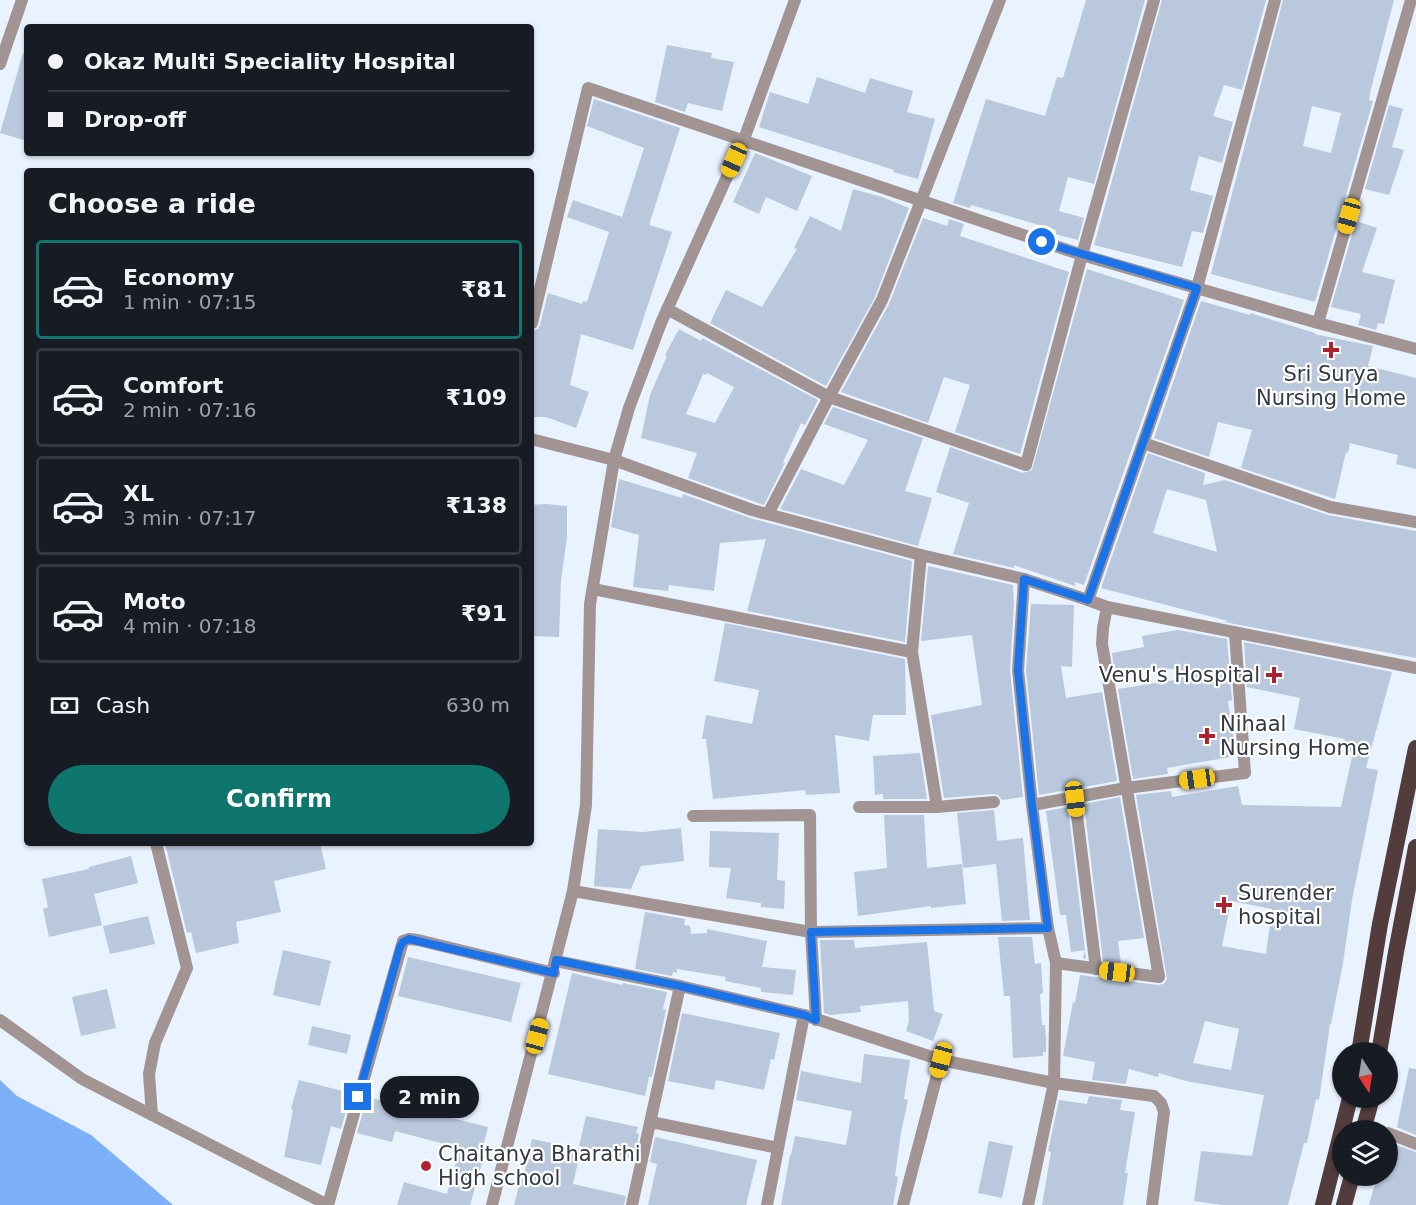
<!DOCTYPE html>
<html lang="en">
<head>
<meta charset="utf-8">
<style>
  body { margin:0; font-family:"DejaVu Sans",sans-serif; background:#20242c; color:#f1f3f6; height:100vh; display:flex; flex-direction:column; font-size:22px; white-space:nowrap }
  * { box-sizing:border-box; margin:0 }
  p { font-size:20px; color:#9ea1a6 }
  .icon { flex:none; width:33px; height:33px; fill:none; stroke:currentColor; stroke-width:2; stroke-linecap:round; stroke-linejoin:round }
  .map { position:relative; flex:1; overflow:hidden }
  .details { position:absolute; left:24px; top:168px; width:510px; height:678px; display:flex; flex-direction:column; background:#171b24; border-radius:6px; box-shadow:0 2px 4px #0004 }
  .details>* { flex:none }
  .banner { position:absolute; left:24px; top:24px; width:510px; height:132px; border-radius:6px; box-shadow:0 2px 4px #0004; display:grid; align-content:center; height:132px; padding:0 24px; background:#171b24 }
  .needle { width:39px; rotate:168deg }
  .buttons { position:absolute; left:1332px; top:1042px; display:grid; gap:12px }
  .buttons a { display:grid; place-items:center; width:66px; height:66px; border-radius:50%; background:#171b24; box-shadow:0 2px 4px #0004; font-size:30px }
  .end { position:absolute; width:27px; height:27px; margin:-14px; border:8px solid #1a73e8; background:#fff; box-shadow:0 0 0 3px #fff }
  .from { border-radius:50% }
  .bubble { position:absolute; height:42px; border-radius:21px; background:#171b24; box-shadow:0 2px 4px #0004; font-size:20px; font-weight:700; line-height:42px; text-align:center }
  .car { position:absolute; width:18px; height:36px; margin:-18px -9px; border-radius:8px; box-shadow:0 0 4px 2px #0007; background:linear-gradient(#f5c518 24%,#345 0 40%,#f5c518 0 76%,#345 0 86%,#f5c518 0) }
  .banner b { display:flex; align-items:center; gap:21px; height:57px; font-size:22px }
  .banner b+b { border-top:2px solid #363941 }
  .banner i { width:15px; height:15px; background:#f1f3f6 }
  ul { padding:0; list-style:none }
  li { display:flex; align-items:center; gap:18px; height:99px; margin:0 12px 9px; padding:0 12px; border:3px solid #363941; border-radius:6px }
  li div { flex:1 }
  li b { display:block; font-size:22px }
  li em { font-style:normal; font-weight:700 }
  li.current { border-color:#0f766e }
  li>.icon { width:54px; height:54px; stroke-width:1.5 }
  h2 { padding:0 24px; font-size:27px; line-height:72px }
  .pay { display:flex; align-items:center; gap:15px; height:66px; padding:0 24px; font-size:22px }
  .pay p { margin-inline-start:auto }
  .cta { display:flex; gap:12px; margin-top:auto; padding:12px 24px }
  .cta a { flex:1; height:69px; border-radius:36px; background:#0f766e; color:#fff; font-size:24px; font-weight:700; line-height:69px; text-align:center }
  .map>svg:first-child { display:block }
  .water { fill:#7cb0f8 }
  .building { fill:#b9c8dd; fill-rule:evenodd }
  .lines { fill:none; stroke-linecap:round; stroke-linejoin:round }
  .minor { stroke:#a19493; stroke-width:12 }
  .trunk { stroke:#523c3c; stroke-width:16 }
  .route { stroke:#1a73e8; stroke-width:8 }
  .poi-dot { fill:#b3212e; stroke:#fff; stroke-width:2 }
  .labels { text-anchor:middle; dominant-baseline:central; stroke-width:4.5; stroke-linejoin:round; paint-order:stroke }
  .poi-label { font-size:21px; fill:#343a42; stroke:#fff; text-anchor:start }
</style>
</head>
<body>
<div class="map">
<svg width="1416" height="1205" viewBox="0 0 1416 1205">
  <rect width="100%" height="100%" fill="#e9f2ff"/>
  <path class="water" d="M0,1080L17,1096L91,1135L173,1205H0Z"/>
  <g class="building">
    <path d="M1086,0H1145L1094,184L1068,177L1059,211L1084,218L1078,240L1055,234L1056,230L971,205L970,208L953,203L986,99L1045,116L1057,77L1063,78Z"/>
    <path d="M1162,0H1266L1242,90L1224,85L1213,116L1233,122L1222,163L1199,156L1190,190L1213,196L1203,233L1192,231L1182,267L1094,245Z"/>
    <path d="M1283,0H1394L1370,93L1369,100L1373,101L1315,302L1211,274ZM1312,106L1341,113L1331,153L1303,146Z"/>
    <path d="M667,45L712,53L711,58L734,62L722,111L688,103L685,112L655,102Z"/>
    <path d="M23,53L27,54V141L0,133Z"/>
    <path d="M817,77L865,93L870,78L913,91L907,112L935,119L918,179L893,172L894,170L759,127L770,92L808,104Z"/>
    <path d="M594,99L680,128L649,225L672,232L633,350L581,334L570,385L589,392L576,428L546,417H531V331L538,329L540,325L548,293L582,304L583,301L587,302L609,232L567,217L573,200L622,217L644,148L587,126Z"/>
    <path d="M1389,105L1403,109L1392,147L1404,150L1389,195L1365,189Z"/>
    <path d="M755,153L812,176L797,211L766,197L759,214L733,202Z"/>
    <path d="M853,189L882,197L909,208L875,297L826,386L710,323L726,290L762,307L797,249L794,248L810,216L841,231Z"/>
    <path d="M923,218L947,226L949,219L964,224L960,236L1069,272L1020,454L955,432L970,385L944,377L928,423L841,392L889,304Z"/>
    <path d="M1356,221L1377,228L1362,272L1395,280L1384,324L1378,323L1376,330L1358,325L1361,314L1331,307Z"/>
    <path d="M1087,269L1184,300L1084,585L1075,582V586L1014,565V568L953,554L969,503L936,492L950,447L1023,473L1032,470Z"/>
    <path d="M1201,301L1250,315V313L1315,333L1314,334L1373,346L1368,366L1416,378V469L1396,464L1398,455L1350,443L1348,453L1346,452L1335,499L1241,468L1252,430L1218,422L1209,457L1154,438Z"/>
    <path d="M679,329L701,341L702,338L818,400L805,425L801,423L783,462L785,463L764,505L688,478L697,453L641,438L650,395L667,356L665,355ZM707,373L734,387L715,423L686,414L703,374L706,375Z"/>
    <path d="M833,407L923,438L905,491L932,498L918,546L780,509L801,469L844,485L868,440L824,424Z"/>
    <path d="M1148,453L1205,473L1203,485L1225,480L1328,515L1416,531V658L1224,622L1228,621L1101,588ZM1167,489L1206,500L1217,552L1153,533Z"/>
    <path d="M619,479L682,498L683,494L750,518L912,561L905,642L747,611L766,539L720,543L714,591L669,585L668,591L633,587L639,535L611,527Z"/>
    <path d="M546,504L567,506V537L561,580L559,637L531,636V505Z"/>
    <path d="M928,566L1013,585L1014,604L1010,671L1023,797L1002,800L998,795L993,794L944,798L931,715L982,705L972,635L921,641Z"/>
    <path d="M1031,604L1074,605L1072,667L1061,666L1066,698L1102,692L1117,781L1039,795L1026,670Z"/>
    <path d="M725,623L905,659L906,715H873L869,741L835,735L840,793L806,795L805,790L713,799L706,739H702L706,715L752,724L759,690L714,681Z"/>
    <path d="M1178,630L1227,639L1232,700L1228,701L1236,756L1167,768L1168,774L1133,779L1118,689L1181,679L1180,669L1114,668L1112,653L1144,647L1142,636Z"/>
    <path d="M1244,642L1392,672L1366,768L1378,770L1352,900L1343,963L1331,1024H1330L1319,1100L1316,1099L1307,1143H1304L1288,1205H1222L1194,1201L1201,1151L1252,1156L1264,1095L1186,1081L1159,1073L1158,1077L1129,1069L1126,1084L1092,1080L1095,1062L1063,1056L1073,1002L1075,1003L1080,975L1158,985L1164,984L1167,979L1136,795L1171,791L1172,797L1238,786L1242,805L1341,807L1353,752L1343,749L1345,739L1294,729L1300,698L1247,687ZM1231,901L1272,909L1266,954L1222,946ZM1205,1021L1239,1029L1231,1070L1193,1063Z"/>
    <path d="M920,753L927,799H883V794L875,795L873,756Z"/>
    <path d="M1120,797L1144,938L1118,941L1121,964L1103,961L1084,804Z"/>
    <path d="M1068,807L1086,959L1083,958L1085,950L1071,952L1066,915H1060L1046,811Z"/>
    <path d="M994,810L997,841L1023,838L1030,920L1002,921L996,864L963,868L957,813Z"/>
    <path d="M884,815H924L927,868L962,864L966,904L931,908V906L858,916L854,872L887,868Z"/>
    <path d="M681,828L684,861L641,866L631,889L594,886L598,829L643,832Z"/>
    <path d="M710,831L779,833L777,880L785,881L784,909L761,907V903L726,898L731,868L709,867Z"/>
    <path d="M165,843H320L326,869L274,881L281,912L236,922L239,943L196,953L191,932L187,933Z"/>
    <path d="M131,856L138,883L94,894L102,925L49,937L43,909L48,907L42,879L89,869V867Z"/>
    <path d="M645,912L685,919L684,925L690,926L691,934L707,933V929L767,941L762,967L796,970L793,995L761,992V988L725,981L726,977L677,969V973L673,972L672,976L635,969Z"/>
    <path d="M148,916L155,944L110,954L103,926Z"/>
    <path d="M998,937H1032L1035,964L1041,963L1043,993L1040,994L1042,1025H1045L1046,1039V1052H1043V1056L1013,1058L1010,996H1004Z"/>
    <path d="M820,940H854L855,948L927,942L934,1011L943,1014L933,1041L906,1031L909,1021L908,1001L860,1006L861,1012L831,1015L824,1013Z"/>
    <path d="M283,950L331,961L320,1006L273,995Z"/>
    <path d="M408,957L521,983L511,1022L398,996Z"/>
    <path d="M572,973L622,985L623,983L667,992L663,1009L666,1010L652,1077H649L645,1096L548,1074Z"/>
    <path d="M107,989L116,1028L81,1036L72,997Z"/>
    <path d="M682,1013L780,1033L774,1060L771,1059L764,1090L716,1080L714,1090L668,1081Z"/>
    <path d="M312,1026L351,1035L347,1054L308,1045Z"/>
    <path d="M864,1054L910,1060L904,1099L908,1100L901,1132L895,1176L898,1177L893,1205H781L790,1155H791L795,1136L846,1145L852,1111L796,1100L801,1071L861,1083Z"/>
    <path d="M1409,1068L1416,1069V1135L1397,1127Z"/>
    <path d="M299,1080L351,1093L341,1129L331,1126L321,1165L284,1157L293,1110L291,1109Z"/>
    <path d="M1089,1096L1122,1100L1120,1110L1135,1112L1125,1173H1128L1123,1205H1042L1051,1152L1048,1151L1059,1100L1087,1104Z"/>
    <path d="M367,1097L488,1127L481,1155L484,1156L470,1205H397L404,1182L447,1194L460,1148L395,1131L392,1142L357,1133Z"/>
    <path d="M586,1116L638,1127L636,1133L639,1134L634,1159L579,1146Z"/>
    <path d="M655,1137L757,1160L746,1205H648L657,1164L650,1162Z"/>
    <path d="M532,1139L581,1149L573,1184L626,1196L624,1205H514L521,1178L523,1179Z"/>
    <path d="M989,1141L1013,1146L1002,1198L978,1193Z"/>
    <path d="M1393,1144L1416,1152V1205H1369L1377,1176H1388V1146L1392,1148Z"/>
  </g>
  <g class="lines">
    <g class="minor">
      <path d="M0,64L22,0"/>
      <path d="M667,309L829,397L1026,465L1082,255L1154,0"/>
      <path d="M532,323L588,88L1082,255L1318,323L1411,0"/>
      <path d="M1318,323L1416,349"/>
      <path d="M531,439L614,460L752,510L921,555"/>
      <path d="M1143,443L1197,288L1275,0"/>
      <path d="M768,514L829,397L882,300L1000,0"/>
      <path d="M1024,579L1018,670L1032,805L1048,928L1056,963L1054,1083L1028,1205"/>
      <path d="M593,589L912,652L921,555L1024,579L1088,600L1143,443L1330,507L1416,522"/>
      <path d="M1107,607L1416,668"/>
      <path d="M912,652L937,807L994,802"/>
      <path d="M1075,799L1096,969"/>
      <path d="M1032,805L1126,788L1245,773L1235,633"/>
      <path d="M859,807H937"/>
      <path d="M156,843L187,968L155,1043L149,1074L152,1115L328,1205"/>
      <path d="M573,891L811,932L810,815L693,816"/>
      <path d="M556,961L680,986L804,1015L941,1060L1054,1083L1154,1096L1161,1103L1164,1112L1152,1205"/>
      <path d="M1056,963L1159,977L1102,644L1103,628L1107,607L1088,600"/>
      <path d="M0,1020L82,1079L152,1115"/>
      <path d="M816,1020L811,932L1048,928"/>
      <path d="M651,1122L778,1148"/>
      <path d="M1365,1125L1381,1131"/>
      <path d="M1388,1133L1416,1144"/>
      <path d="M328,1205L403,941L409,939L418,940L554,973"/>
      <path d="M492,1205L573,891L586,805L590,604L614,460L629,408L661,323L744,139L795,0"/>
      <path d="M632,1205L680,986"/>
      <path d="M767,1205L804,1015"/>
      <path d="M903,1205L941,1060"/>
    </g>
    <g class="trunk">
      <path d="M1359,1053L1380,924L1416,748"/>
      <path d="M1379,1053L1396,952L1416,847"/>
      <path d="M1363,1131L1372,1098"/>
      <path d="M1323,1205L1350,1098"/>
      <path d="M1344,1205L1352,1176"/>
    </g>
  </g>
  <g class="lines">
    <path class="route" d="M358,1097L400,947L403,942L409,939L554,973L556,960L680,986L804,1015L816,1020L811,932L1048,928L1032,805L1018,670L1024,579L1088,600L1197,288L1042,242"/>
  </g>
  <g class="poi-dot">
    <path d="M1328 341h6v6h6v6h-6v6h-6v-6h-6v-6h6z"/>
    <path d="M1271 666h6v6h6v6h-6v6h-6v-6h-6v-6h6z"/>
    <path d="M1204 727h6v6h6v6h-6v6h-6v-6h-6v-6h6z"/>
    <path d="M1221 896h6v6h6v6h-6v6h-6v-6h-6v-6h6z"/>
    <circle cx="426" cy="1166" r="6"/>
  </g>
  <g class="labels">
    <g class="poi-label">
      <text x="1331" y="374" text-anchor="middle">Sri Surya<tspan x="1331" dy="24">Nursing Home</tspan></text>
      <text x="1260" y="675" text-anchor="end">Venu's Hospital</text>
      <text x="1220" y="724">Nihaal<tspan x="1220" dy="24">Nursing Home</tspan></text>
      <text x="1238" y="893">Surender<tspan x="1238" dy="24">hospital</tspan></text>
      <text x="438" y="1154">Chaitanya Bharathi<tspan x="438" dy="24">High school</tspan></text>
    </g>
  </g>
</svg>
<div class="buttons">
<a><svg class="needle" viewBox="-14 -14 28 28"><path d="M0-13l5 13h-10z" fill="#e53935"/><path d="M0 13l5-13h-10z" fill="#9ea1a6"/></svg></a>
<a><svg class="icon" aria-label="layers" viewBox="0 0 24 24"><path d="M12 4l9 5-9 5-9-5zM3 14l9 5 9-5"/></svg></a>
</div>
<i class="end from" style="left:1042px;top:242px"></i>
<i class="end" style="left:358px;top:1097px"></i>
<div class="bubble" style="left:380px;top:1076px;width:99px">2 min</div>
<i class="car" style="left:734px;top:160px;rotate:204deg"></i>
<i class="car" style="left:1349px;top:216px;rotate:196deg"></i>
<i class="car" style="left:1197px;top:779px;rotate:262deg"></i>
<i class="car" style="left:1075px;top:799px;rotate:173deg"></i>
<i class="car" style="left:1117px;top:972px;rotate:277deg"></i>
<i class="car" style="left:537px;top:1036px;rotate:15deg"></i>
<i class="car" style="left:941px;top:1060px;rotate:195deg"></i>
<div class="banner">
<b><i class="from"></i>Okaz Multi Speciality Hospital</b>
<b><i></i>Drop-off</b>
</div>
<section class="details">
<h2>Choose a ride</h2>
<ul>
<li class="current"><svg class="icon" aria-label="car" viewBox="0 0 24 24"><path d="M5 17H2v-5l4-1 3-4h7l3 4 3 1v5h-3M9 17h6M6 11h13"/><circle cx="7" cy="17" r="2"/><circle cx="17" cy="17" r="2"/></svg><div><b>Economy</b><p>1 min · 07:15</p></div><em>₹81</em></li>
<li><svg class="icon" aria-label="car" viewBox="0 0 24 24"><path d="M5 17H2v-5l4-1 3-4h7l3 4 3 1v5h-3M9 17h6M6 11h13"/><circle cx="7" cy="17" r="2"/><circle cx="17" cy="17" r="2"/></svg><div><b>Comfort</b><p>2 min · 07:16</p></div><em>₹109</em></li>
<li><svg class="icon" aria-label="car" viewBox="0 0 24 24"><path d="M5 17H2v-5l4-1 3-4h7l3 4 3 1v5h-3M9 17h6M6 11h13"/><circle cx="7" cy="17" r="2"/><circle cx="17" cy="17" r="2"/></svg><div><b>XL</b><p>3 min · 07:17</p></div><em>₹138</em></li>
<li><svg class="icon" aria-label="car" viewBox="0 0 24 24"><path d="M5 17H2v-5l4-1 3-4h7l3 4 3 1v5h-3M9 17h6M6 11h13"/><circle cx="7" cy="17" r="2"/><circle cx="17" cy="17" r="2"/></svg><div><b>Moto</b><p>4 min · 07:18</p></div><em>₹91</em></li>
</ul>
<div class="pay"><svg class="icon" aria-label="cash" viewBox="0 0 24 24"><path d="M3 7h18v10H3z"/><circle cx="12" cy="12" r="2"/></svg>Cash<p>630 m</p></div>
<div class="cta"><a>Confirm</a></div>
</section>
</div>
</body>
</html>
